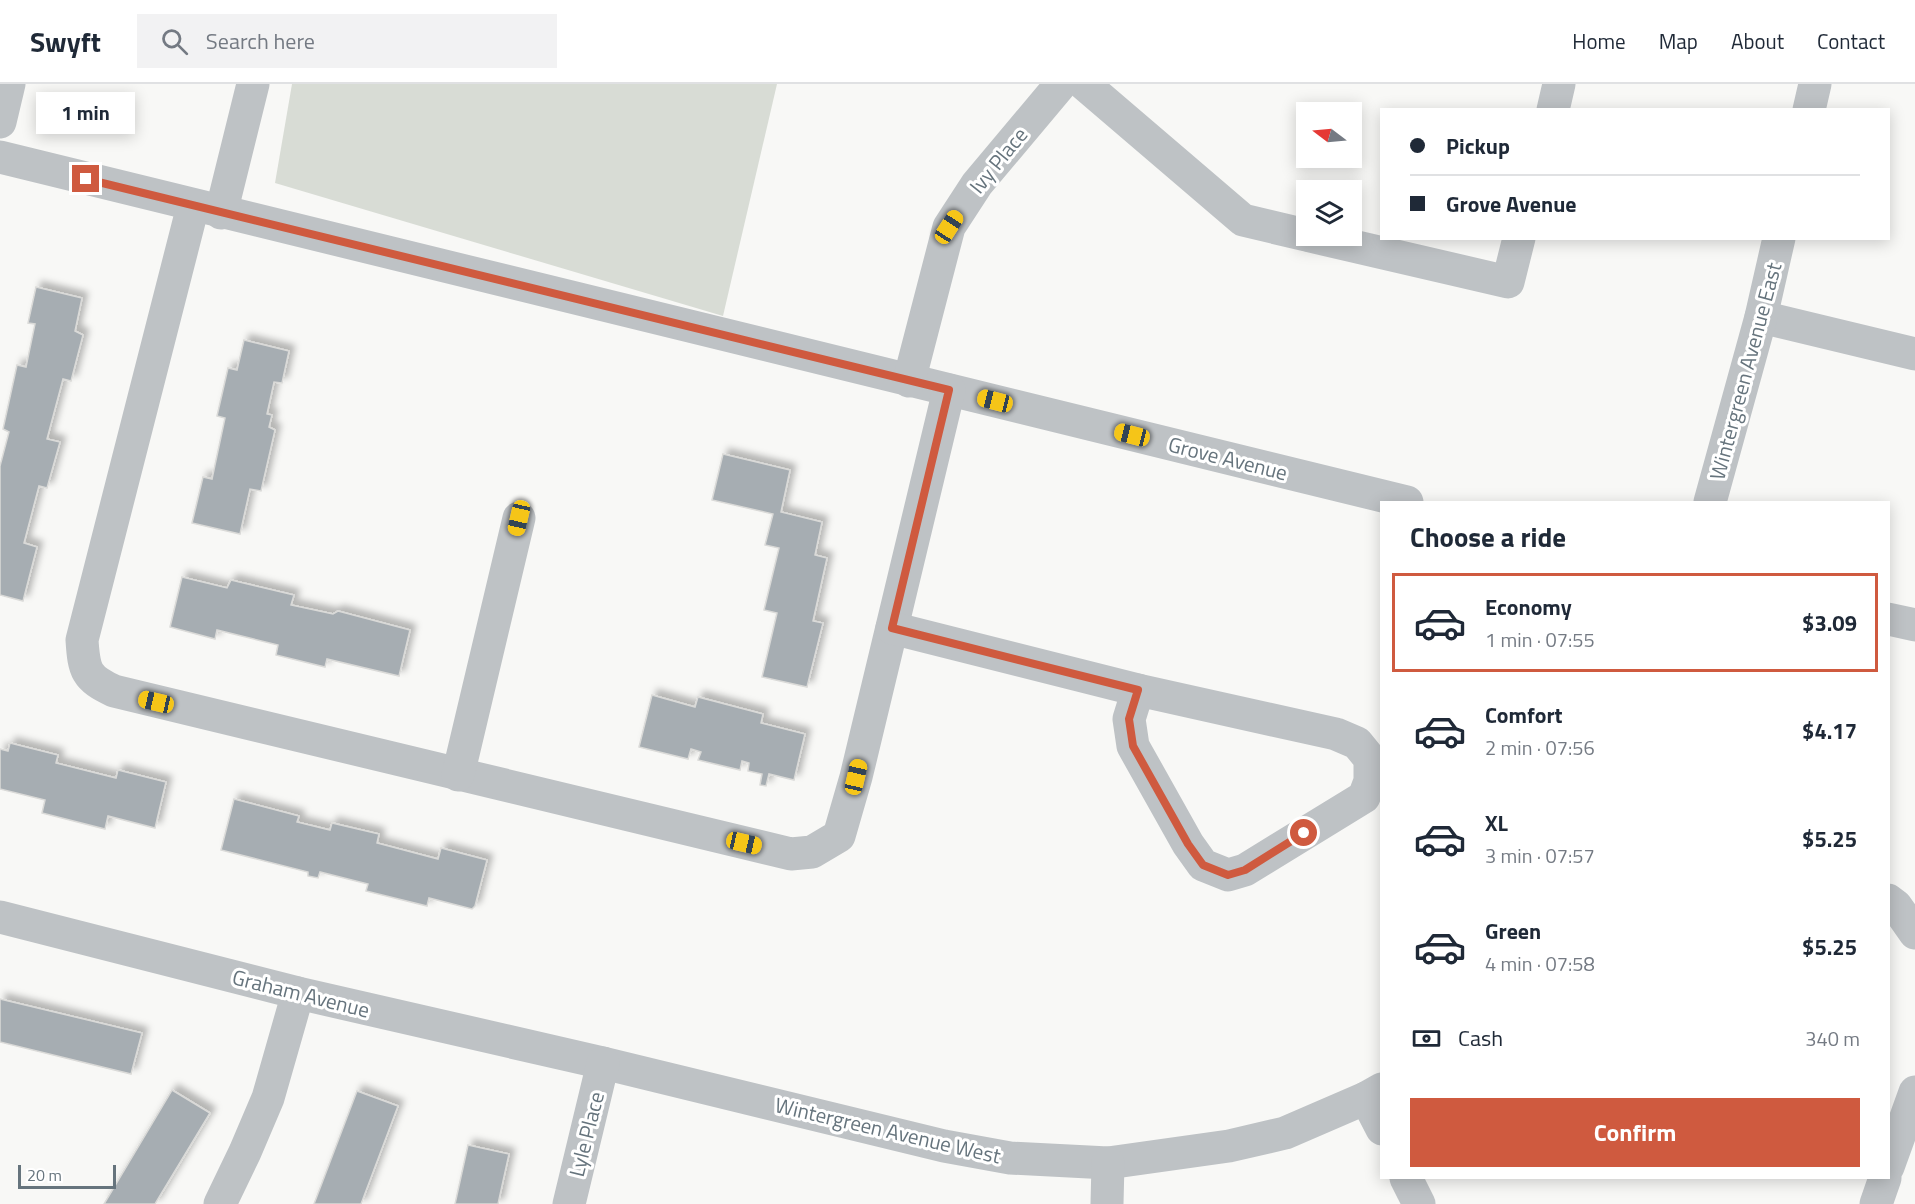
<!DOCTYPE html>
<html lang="en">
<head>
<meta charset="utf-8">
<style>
  body { margin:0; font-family:"Titillium Web",sans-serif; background:#f2f2f3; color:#1f2937; height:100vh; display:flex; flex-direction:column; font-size:22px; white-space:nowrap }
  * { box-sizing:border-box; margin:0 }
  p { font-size:20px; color:#747a83 }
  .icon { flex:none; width:33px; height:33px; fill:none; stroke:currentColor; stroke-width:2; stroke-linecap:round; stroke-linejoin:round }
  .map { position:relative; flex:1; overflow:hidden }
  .drawer { position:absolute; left:1380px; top:417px; width:510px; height:678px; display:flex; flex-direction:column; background:#fff; border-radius:0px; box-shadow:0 3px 15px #0003 }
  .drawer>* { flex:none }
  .banner { position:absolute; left:1380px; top:24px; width:510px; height:132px; border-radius:0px; box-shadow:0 3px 15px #0003; display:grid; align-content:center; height:132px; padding:0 30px; background:#fff }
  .needle { width:39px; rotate:286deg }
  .tools { position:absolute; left:1296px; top:18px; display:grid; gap:12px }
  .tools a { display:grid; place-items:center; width:66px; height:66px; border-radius:0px; background:#fff; box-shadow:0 3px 15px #0003; font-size:30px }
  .scale { position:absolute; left:18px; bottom:15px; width:98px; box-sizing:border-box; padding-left:6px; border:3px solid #66747d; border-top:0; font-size:16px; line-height:21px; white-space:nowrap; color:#66747d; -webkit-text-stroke:4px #fff; paint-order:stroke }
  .end { position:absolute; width:27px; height:27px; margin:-14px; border:8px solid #cf5a3f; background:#fff; box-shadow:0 0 0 3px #fff }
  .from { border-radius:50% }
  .bubble { position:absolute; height:42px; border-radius:0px; background:#fff; box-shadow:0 3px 15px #0003; font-size:20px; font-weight:700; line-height:42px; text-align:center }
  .car { position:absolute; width:18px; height:36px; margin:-18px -9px; border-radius:8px; box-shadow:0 0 4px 2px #0007; background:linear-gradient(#f5c518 24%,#345 0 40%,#f5c518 0 76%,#345 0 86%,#f5c518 0) }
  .banner b { display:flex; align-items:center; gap:21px; height:57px; font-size:22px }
  .banner b+b { border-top:2px solid #e0e1e3 }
  .banner i { width:15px; height:15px; background:#1f2937 }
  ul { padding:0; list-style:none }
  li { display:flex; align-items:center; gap:18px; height:99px; margin:0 12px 9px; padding:0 18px; border:3px solid transparent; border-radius:0px }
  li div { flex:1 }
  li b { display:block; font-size:22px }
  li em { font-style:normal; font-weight:700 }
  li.current { border-color:#cf5a3f }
  li>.icon { width:54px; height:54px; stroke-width:1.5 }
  h2 { padding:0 30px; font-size:27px; line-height:72px }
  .pay { display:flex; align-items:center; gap:15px; height:66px; padding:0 30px; font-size:22px }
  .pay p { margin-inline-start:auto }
  .cta { display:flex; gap:12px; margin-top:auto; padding:12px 30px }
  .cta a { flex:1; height:69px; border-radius:0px; background:#cf5a3f; color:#fff; font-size:24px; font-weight:700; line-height:69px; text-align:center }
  header { display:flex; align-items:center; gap:36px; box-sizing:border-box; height:84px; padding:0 30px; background:#fff; border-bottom:2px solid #e0e1e3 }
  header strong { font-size:28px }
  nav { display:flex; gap:33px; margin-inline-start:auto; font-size:21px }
  .search { width:420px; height:54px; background:#f2f2f3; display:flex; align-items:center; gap:15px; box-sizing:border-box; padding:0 21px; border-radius:0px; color:#747a83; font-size:22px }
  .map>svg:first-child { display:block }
  .green { fill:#d8dcd5 }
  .building { fill:#a6adb2; stroke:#dadad8; stroke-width:1.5; filter:url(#shadow) }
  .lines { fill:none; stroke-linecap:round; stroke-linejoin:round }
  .minor { stroke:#bec2c5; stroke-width:33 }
  .route { stroke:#cf5a3f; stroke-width:8 }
  .labels { text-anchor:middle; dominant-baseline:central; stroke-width:6; stroke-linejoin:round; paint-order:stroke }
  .street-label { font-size:21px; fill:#66747d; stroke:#fff }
</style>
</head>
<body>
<header>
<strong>Swyft</strong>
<div class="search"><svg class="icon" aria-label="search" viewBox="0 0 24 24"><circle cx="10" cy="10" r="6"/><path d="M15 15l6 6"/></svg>Search here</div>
<nav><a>Home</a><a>Map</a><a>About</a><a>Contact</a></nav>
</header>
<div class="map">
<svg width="1915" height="1120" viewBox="0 0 1915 1120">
  <defs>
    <filter id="shadow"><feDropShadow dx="5.5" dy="-5.5" stdDeviation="3" flood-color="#0004"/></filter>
  </defs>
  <rect width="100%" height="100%" fill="#f8f8f6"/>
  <path class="green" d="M292,0H777L723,232L275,99Z"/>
  <g class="building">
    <path d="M36,203L82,214L75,247L83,251L71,297L63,295L47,355L60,358L47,404L39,402L24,459L37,463L23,517L0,511V382L9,348L3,345L17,281L26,283L35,240L28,239Z"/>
    <path d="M244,256L289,267L282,299L274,298L267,330L272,331L269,343L275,346L261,407L250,405L240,450L192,439L203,393L212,395L225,334L217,332L228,284L237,286Z"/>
    <path d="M723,370L790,386L781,428L822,438L815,471L827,474L813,537L823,539L807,603L762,593L777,529L764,526L779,464L765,461L773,430L712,416Z"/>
    <path d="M182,493L227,504L231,496L294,511L291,521L333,530L338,527L410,546L399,592L327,575L325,583L276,571L278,561L217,546L215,555L170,543Z"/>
    <path d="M652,611L695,623L698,613L763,630L761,639L805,650L794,696L769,690L766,702L760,701L762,690L748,687L749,679L742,677L740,686L698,676L701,668L691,665L688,675L639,663Z"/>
    <path d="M10,659L58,671L56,679L116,694L118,686L166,698L155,744L108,732L105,745L42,729L45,716L0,705V665L8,667Z"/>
    <path d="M234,715L299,732L297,738L330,746L332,739L379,750L377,759L438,775L441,764L487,776L475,822L472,825L429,814L427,822L366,807L368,800L320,788L318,794L308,792V788L221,766Z"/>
    <path d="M0,915L142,949L131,990L0,958Z"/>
    <path d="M172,1006L210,1029L155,1120H104Z"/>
    <path d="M357,1007L398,1022L361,1120H314Z"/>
    <path d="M468,1061L509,1070L498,1120H455Z"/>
  </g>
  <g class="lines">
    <g class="minor">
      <path d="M1084,0L1243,136L1306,151"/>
      <path d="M1553,26L1559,0"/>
      <path d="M1809,26L1815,0"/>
      <path d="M0,38L9,0"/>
      <path d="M0,73L1407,418"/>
      <path d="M193,122L82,556C84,587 86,594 114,607L791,770L812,768L839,752L856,693L949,306"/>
      <path d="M221,129L253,0"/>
      <path d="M1310,152L1508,198L1519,154"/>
      <path d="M1761,233L1915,270"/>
      <path d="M909,297L949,143L977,100L1061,0"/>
      <path d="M1710,418L1761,233L1779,154"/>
      <path d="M1888,535L1915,541"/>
      <path d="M892,544L1138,606"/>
      <path d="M1138,606L1336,650L1357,659L1370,675V697L1364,713L1245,786L1228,791L1203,781L1188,760L1133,662L1129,635Z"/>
      <path d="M458,691L519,434"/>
      <path d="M1888,816L1896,822L1915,849"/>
      <path d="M0,833L298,909L603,979L944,1062L1010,1074L1108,1079L1229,1062L1285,1049L1366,1014L1382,1005"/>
      <path d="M1366,1014L1382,1045"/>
      <path d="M1888,1083L1915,1008"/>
      <path d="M1406,1094L1419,1120"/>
      <path d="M220,1120L245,1068L268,1014L298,909"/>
      <path d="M569,1120L603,979"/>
      <path d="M1107,1120L1108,1079"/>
      <path d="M1876,1120L1885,1094"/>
    </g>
  </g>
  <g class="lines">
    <path class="route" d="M86,95L949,306L892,544L1138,606L1129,635L1133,662L1188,760L1203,781L1228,791L1245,786L1304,749"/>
  </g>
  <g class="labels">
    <g class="street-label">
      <text transform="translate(998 76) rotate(-51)">Ivy Place</text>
      <text transform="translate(1745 287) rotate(-75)">Wintergreen Avenue East</text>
      <text transform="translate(1228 374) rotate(14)">Grove Avenue</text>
      <text transform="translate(301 909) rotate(14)">Graham Avenue</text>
      <text transform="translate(888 1046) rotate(13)">Wintergreen Avenue West</text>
      <text transform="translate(586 1050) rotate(-76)">Lyle Place</text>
    </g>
  </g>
</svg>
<div class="tools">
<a><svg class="needle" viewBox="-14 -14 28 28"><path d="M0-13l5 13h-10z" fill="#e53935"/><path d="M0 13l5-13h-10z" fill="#747a83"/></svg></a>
<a><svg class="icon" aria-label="layers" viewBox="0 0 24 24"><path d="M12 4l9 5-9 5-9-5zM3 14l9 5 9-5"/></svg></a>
</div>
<div class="scale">20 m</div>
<i class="end from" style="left:1304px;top:749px"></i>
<i class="end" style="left:86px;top:95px"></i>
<div class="bubble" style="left:36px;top:8px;width:99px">1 min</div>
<i class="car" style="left:949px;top:143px;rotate:33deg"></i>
<i class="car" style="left:995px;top:317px;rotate:284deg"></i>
<i class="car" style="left:1132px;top:351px;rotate:284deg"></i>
<i class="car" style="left:519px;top:434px;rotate:193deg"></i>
<i class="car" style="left:156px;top:618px;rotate:283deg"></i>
<i class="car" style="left:856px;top:693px;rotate:13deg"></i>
<i class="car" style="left:744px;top:759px;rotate:103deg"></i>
<div class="banner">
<b><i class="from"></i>Pickup</b>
<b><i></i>Grove Avenue</b>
</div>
<section class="drawer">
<h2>Choose a ride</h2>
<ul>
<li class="current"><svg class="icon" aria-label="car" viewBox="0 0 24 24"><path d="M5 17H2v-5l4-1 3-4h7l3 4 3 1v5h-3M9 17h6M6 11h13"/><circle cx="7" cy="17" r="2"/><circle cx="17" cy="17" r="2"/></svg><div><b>Economy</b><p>1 min · 07:55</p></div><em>$3.09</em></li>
<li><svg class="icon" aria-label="car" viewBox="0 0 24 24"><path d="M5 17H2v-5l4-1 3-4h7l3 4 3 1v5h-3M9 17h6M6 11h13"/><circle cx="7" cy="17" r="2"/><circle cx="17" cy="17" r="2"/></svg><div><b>Comfort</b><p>2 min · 07:56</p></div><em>$4.17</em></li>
<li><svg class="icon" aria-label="car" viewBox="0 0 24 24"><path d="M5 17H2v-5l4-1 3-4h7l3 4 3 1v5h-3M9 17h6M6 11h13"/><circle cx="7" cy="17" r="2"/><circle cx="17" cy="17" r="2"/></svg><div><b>XL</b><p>3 min · 07:57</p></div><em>$5.25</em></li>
<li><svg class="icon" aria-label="car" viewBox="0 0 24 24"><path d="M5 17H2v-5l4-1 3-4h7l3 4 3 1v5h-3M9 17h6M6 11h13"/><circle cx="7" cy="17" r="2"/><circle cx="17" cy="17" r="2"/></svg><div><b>Green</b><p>4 min · 07:58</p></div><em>$5.25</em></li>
</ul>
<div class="pay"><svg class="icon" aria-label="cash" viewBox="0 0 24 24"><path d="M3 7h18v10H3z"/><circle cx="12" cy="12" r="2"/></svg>Cash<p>340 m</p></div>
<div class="cta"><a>Confirm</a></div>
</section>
</div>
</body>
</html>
